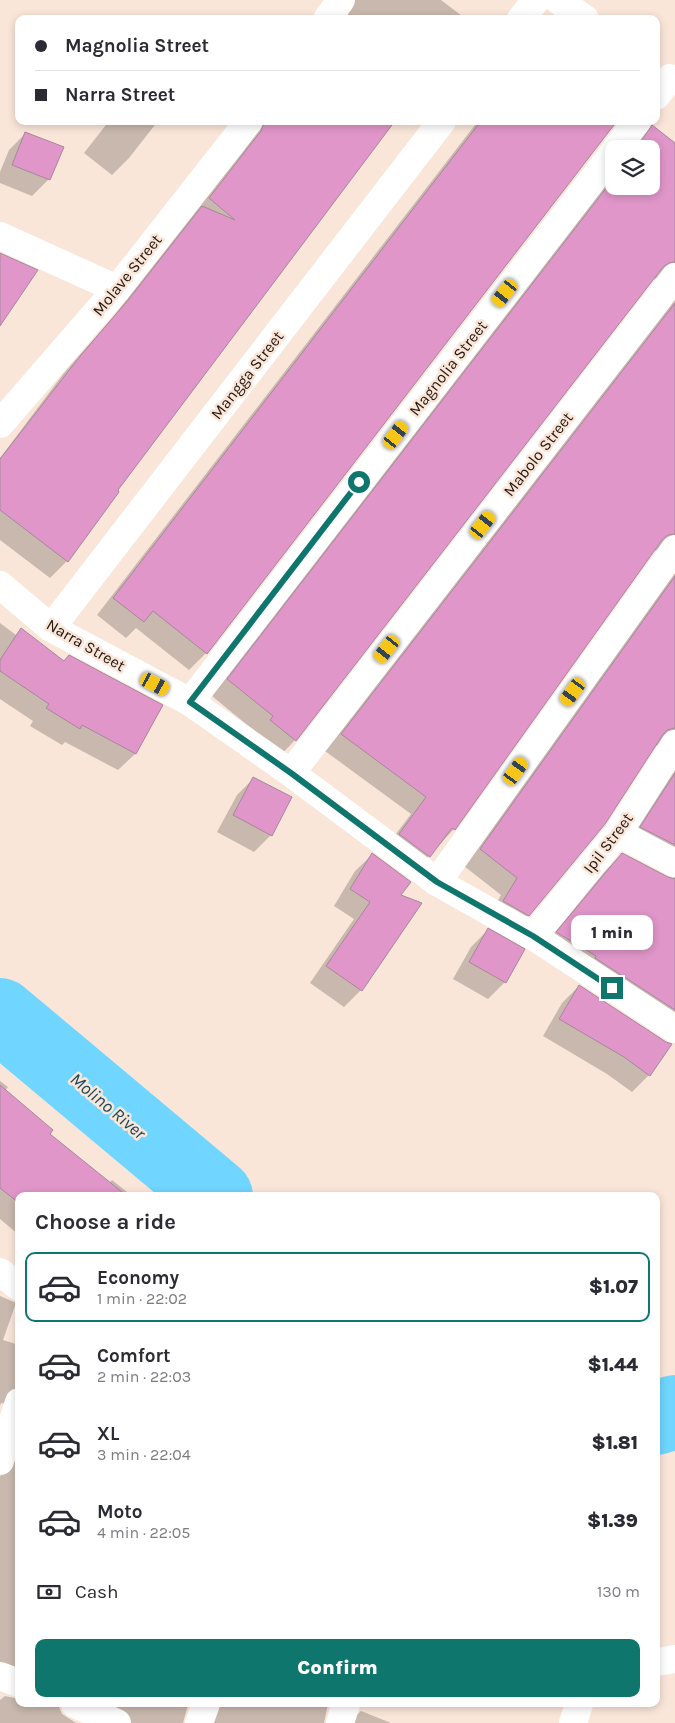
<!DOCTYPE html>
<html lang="en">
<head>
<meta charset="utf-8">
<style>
  body { margin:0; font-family:Karla,sans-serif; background:#f2f2f3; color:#2b2b33; height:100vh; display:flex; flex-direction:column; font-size:19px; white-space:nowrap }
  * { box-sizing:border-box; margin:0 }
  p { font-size:16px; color:#7c7c81 }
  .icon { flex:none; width:28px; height:28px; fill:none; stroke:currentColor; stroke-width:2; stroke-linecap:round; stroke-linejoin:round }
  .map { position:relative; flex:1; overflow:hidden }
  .drawer { position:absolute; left:15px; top:1192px; width:645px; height:515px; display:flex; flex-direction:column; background:#fff; border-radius:10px; box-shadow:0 2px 8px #0003 }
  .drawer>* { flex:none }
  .banner { position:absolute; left:15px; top:15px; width:645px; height:110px; border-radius:10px; box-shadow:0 2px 8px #0003; display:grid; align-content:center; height:110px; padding:0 20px; background:#fff }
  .controls { position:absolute; left:605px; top:140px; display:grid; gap:10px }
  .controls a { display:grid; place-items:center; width:55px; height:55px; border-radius:10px; background:#fff; box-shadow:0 2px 8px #0003; font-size:25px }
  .end { position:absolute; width:22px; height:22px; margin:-11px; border:6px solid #0f766e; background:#fff; box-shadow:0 0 0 2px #fff }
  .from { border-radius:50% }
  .bubble { position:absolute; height:35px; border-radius:10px; background:#fff; box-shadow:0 2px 8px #0003; font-size:16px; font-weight:800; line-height:35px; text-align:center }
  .car { position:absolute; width:15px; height:30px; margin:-15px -8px; border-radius:6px; box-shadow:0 0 4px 1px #0007; background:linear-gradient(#f5c518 24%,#345 0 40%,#f5c518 0 76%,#345 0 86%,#f5c518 0) }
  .banner b { display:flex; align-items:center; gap:18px; height:48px; font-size:19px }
  .banner b+b { border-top:1px solid #e1e1e2 }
  .banner i { width:12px; height:12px; background:#2b2b33 }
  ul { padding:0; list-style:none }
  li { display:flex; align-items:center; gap:15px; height:70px; margin:0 10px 8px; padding:0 10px; border:2px solid transparent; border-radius:10px }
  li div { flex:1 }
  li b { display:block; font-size:19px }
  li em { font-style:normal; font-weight:800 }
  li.on { border-color:#0f766e }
  li>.icon { width:45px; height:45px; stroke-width:1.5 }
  h2 { padding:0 20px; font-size:22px; line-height:60px }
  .pay { display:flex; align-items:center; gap:12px; height:55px; padding:0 20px; font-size:19px }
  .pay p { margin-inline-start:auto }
  .cta { display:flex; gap:10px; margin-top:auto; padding:10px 20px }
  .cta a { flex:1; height:58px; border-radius:10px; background:#0f766e; color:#fff; font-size:20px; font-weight:800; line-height:58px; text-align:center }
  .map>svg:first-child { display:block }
  .shadow { fill:#0003 }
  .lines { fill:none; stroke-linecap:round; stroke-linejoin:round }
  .river { stroke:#70d6ff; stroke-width:74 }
  .building { fill:#e096c9; stroke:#a6879c }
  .street { stroke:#fff; stroke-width:28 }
  .route { stroke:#0f766e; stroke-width:6 }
  .labels { text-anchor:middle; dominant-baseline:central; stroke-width:5; stroke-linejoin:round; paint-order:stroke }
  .street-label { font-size:16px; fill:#22170f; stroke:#fae6d9 }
  .water-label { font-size:18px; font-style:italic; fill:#1b4758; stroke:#fae6d9 }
</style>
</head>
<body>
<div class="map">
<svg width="675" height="1723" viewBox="0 0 675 1723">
  <rect width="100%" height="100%" fill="#fae6d9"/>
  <g class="shadow">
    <path d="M347,0H441L466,19H340Z"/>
    <path d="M109,121H158L129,158L112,175L84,153Z"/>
    <path d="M255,121H393L116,491L67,561L50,578L0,540V458L64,373L113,317L245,149Z"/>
    <path d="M478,121H616L206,653L189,670L136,628L126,638L97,615Z"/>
    <path d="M652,127L675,145V1032L541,950L605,871L622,854L668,878L674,879L672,872L625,844L659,745L654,746L528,915L512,932L488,918L501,895L464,866L659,550L653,551L454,829L413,873L383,851L411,814L325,751L671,305L674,297L659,278L652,279L295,740L279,757L257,733L212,696L614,175V186H651V149H633L635,143Z"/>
    <path d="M26,133L49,179L32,196L0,183V172L9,150Z"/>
    <path d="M0,623L16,635L21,630L64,662L161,706L135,754L118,770L65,742L62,745L30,726L33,721L0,699Z"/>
    <path d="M254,778L271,835L254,852L217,832L237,795Z"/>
    <path d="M372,855L399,896L420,904L361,990L344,1007L310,983L354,919L334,906L355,871Z"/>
    <path d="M488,930L505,982L488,999L453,979L471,947Z"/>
    <path d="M579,986L649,1075L632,1092L607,1074L543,1036L562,1003Z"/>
    <path d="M0,1081L8,1087L5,1091L48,1134L109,1183L112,1180L132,1196H19V1235L0,1219Z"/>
    <path d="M0,1296L16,1303L3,1340L19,1345V1699L14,1689L0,1683V1477L18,1424L7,1404L1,1403L0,1406Z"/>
    <path d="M5,1696L19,1699V1704H328L324,1723H205L194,1706L188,1705L183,1723H101L64,1706L58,1705L62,1714L76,1723H0V1700Z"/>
    <path d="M361,1711L391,1723H349Z"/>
  </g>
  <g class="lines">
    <g class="river">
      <path d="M0,1015L216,1196"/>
      <path d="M656,1418L675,1412"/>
    </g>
  </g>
  <g class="building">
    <path d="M264,121H395L118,490L119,492L68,562L0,510V459L81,355L129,299L202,206L235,220L209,198L261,131Z"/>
    <path d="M481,121H617L207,654L153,611L144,622L113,598Z"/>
    <path d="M652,125L675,143V262L669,263L663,267L296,741L270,720L273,716L227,679L614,178V186H651V149H636Z"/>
    <path d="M25,132L64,147L50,180L12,165Z"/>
    <path d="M0,253L38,270L0,326Z"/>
    <path d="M675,303V534L668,535L662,540L455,830L452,828L430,857L399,834L426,797L341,734Z"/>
    <path d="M675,576V728L667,730L662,736L605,824L529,916L503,901L517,878L480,849Z"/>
    <path d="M21,628L64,661L69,655L163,705L136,754L82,725L80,729L46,708L49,704L0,671V660Z"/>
    <path d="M675,773V845L640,827Z"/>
    <path d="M253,777L292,797L272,836L233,815Z"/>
    <path d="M372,853L411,882L401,895L422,903L362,991L326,966L370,902L350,889Z"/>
    <path d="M622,853L668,877L675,879V1010L595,958L596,956L556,932Z"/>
    <path d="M488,928L525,949L506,983L469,962Z"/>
    <path d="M579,985L666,1042L672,1044L650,1076L624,1057L559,1019Z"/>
    <path d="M0,1085L53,1130L50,1134L127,1196H19V1203L0,1188Z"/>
  </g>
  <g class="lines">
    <g class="street">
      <path d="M558,0L585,19"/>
      <path d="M327,19L341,0"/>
      <path d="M521,19L536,0"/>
      <path d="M656,96L670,78"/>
      <path d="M616,149L637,121"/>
      <path d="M0,236L117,289"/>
      <path d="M0,424L117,289L249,121"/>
      <path d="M0,585L51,628L190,702L291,773L437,882L533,936L675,1029"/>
      <path d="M51,628L442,121"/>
      <path d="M190,702L614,152"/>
      <path d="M291,773L675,277"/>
      <path d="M618,833L675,863"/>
      <path d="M437,882L675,549"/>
      <path d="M533,936L618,833L675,744"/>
      <path d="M0,1272L19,1287"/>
      <path d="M0,1461L19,1402"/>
      <path d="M656,1662L675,1659"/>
      <path d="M0,1676L19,1683"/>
      <path d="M75,1704L117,1723"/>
      <path d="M199,1723L206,1704"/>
      <path d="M340,1723L346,1704"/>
      <path d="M573,1723L579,1704"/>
    </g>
  </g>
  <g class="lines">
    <path class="route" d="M359,482L190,702L291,773L437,882L533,936L612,988"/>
  </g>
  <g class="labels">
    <g class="street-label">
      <text transform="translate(127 275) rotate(-51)">Molave Street</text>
      <text transform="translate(448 368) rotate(-52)">Magnolia Street</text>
      <text transform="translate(247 375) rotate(-52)">Mangga Street</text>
      <text transform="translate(538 454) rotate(-52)">Mabolo Street</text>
      <text transform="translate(86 645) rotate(30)">Narra Street</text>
      <text transform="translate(608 843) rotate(-53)">Ipil Street</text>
    </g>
    <g class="water-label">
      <text transform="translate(108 1106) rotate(40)">Molino River</text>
    </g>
  </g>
</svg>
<div class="controls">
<a><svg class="icon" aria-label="layers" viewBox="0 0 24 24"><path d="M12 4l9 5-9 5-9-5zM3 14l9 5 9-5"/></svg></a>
</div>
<i class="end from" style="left:359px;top:482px"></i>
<i class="end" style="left:612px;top:988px"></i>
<div class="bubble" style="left:571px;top:915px;width:82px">1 min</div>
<i class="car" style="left:505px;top:293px;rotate:218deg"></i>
<i class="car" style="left:396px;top:435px;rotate:37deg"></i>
<i class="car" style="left:483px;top:525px;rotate:38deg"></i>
<i class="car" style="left:387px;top:649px;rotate:218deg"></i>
<i class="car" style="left:155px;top:684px;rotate:118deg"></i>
<i class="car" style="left:573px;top:692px;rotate:216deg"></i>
<i class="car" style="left:516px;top:771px;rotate:36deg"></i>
<div class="banner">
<b><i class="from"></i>Magnolia Street</b>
<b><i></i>Narra Street</b>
</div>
<section class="drawer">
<h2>Choose a ride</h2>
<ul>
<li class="on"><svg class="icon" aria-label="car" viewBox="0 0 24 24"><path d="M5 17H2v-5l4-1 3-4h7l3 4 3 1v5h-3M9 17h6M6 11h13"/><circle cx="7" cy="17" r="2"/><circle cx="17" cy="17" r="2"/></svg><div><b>Economy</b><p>1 min · 22:02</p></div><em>$1.07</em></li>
<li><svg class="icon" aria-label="car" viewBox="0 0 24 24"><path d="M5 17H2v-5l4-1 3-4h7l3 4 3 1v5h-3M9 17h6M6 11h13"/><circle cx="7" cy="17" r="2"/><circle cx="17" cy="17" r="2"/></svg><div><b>Comfort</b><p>2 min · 22:03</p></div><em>$1.44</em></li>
<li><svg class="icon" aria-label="car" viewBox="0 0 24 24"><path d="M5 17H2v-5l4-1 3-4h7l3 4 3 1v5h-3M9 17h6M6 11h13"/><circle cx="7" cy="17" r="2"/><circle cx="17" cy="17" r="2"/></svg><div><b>XL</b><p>3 min · 22:04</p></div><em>$1.81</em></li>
<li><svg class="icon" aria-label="car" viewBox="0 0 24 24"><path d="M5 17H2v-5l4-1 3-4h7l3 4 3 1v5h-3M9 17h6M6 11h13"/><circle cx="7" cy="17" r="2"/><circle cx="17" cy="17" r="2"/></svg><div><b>Moto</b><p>4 min · 22:05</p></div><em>$1.39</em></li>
</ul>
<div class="pay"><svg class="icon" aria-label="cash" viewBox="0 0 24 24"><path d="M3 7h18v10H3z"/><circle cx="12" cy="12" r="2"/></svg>Cash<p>130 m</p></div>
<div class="cta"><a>Confirm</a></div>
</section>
</div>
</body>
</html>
